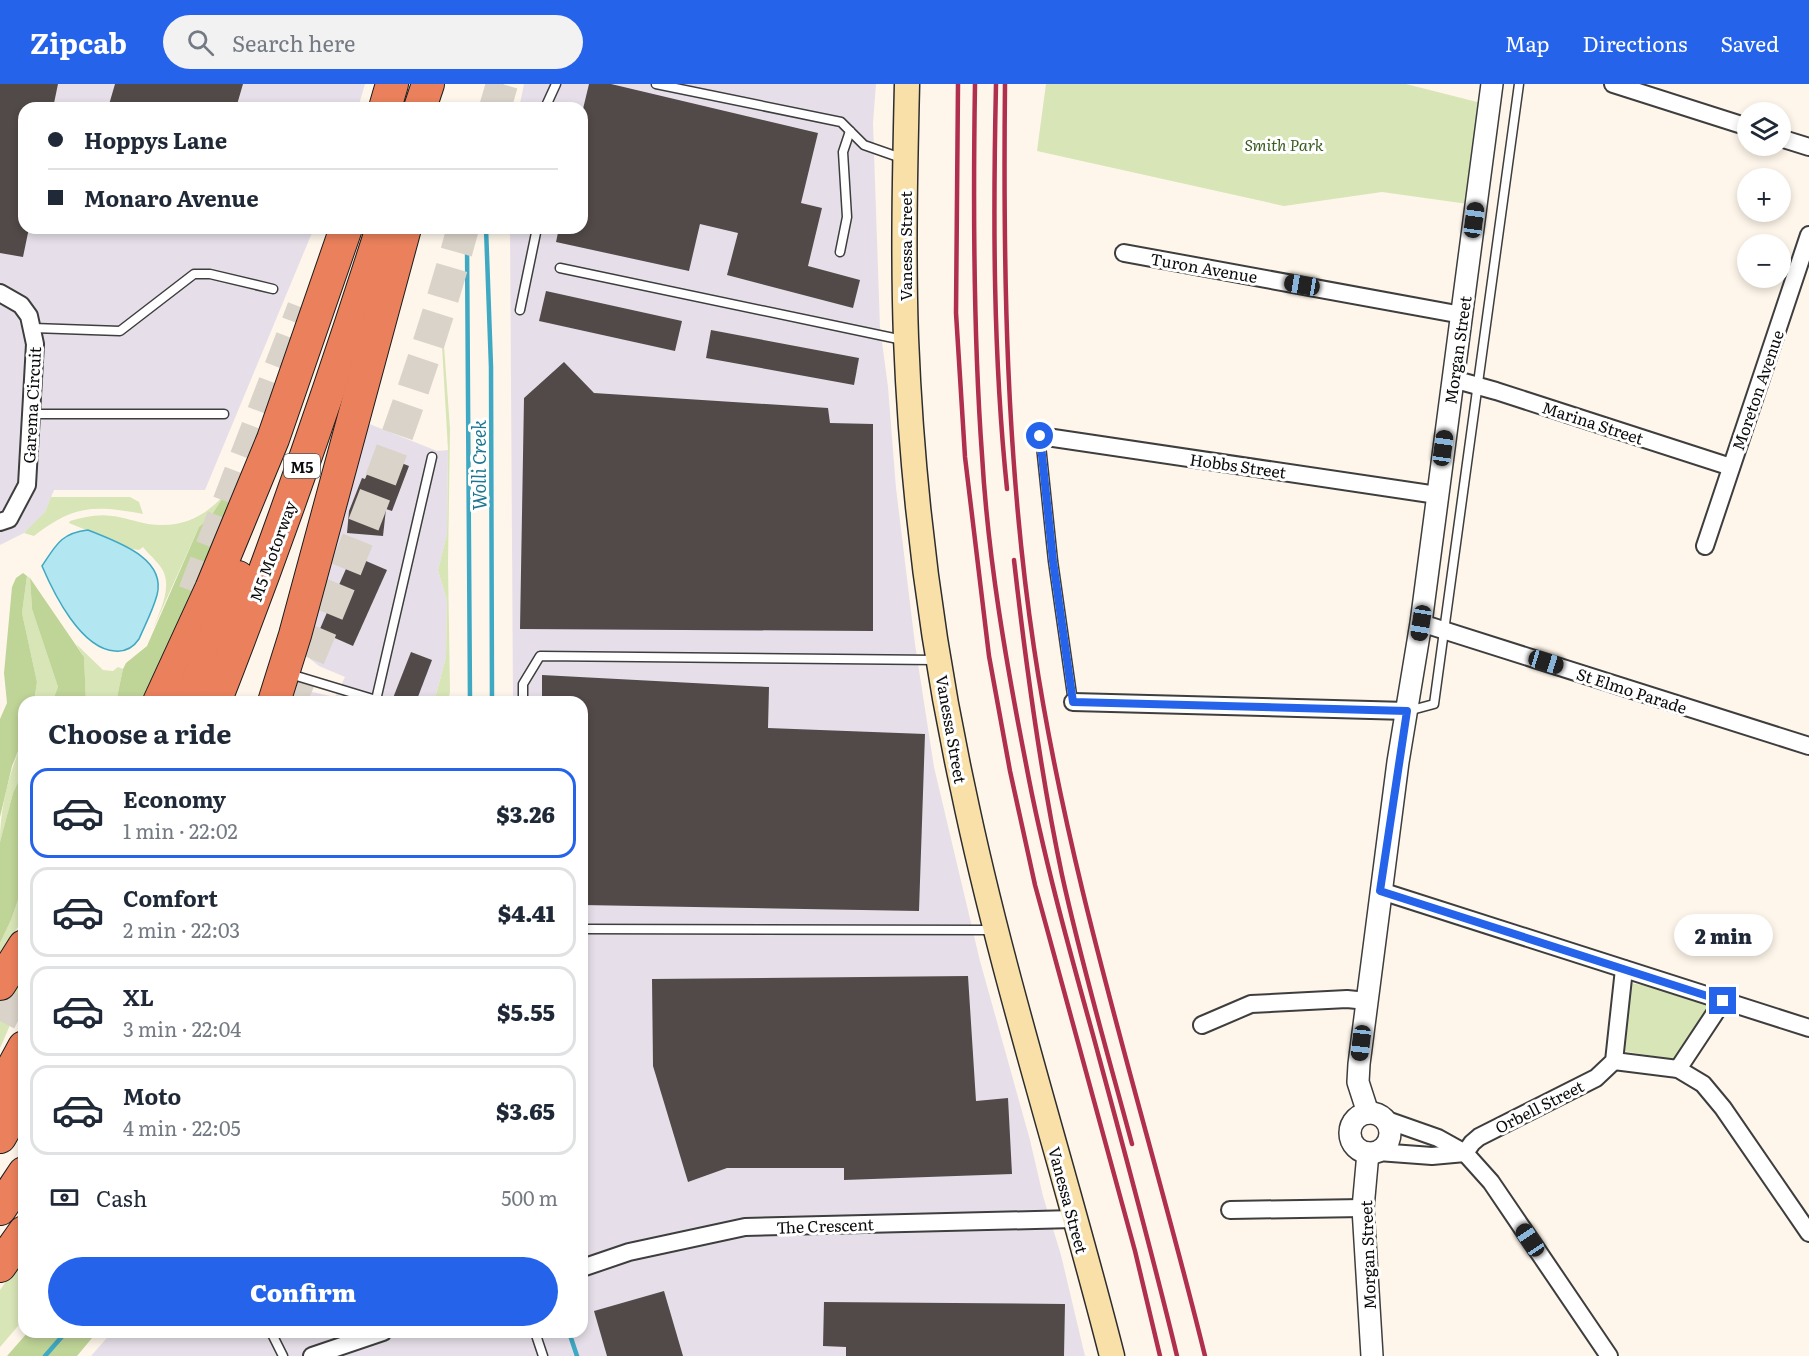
<!DOCTYPE html>
<html lang="en">
<head>
<meta charset="utf-8">
<style>
  body { margin:0; font-family:Literata,serif; background:#f2f2f3; color:#1f2937; height:100vh; display:flex; flex-direction:column; font-size:22px; white-space:nowrap }
  * { box-sizing:border-box; margin:0 }
  p { font-size:20px; color:#747a83 }
  .icon { flex:none; width:33px; height:33px; fill:none; stroke:currentColor; stroke-width:2; stroke-linecap:round; stroke-linejoin:round }
  .map { position:relative; flex:1; overflow:hidden }
  .panel { position:absolute; left:18px; top:612px; width:570px; height:642px; display:flex; flex-direction:column; background:#fff; border-radius:18px; box-shadow:0 3px 9px #0003 }
  .panel>* { flex:none }
  .top-card { position:absolute; left:18px; top:18px; width:570px; height:132px; border-radius:18px; box-shadow:0 3px 9px #0003; display:grid; align-content:center; height:132px; padding:0 30px; background:#fff }
  .controls { position:absolute; left:1737px; top:18px; display:grid; gap:12px }
  .controls a { display:grid; place-items:center; width:54px; height:54px; border-radius:50%; background:#fff; box-shadow:0 3px 9px #0003; font-size:30px }
  .end { position:absolute; width:27px; height:27px; margin:-14px; border:8px solid #2563eb; background:#fff; box-shadow:0 0 0 3px #fff }
  .from { border-radius:50% }
  .bubble { position:absolute; height:42px; border-radius:21px; background:#fff; box-shadow:0 3px 9px #0003; font-size:20px; font-weight:800; line-height:42px; text-align:center }
  .car { position:absolute; width:18px; height:36px; margin:-18px -9px; border-radius:8px; box-shadow:0 0 4px 2px #0007; background:linear-gradient(#222 24%,#8ab4d8 0 40%,#222 0 76%,#8ab4d8 0 86%,#222 0) }
  .top-card b { display:flex; align-items:center; gap:21px; height:57px; font-size:22px }
  .top-card b+b { border-top:2px solid #e0e1e3 }
  .top-card i { width:15px; height:15px; background:#1f2937 }
  ul { padding:0; list-style:none }
  li { display:flex; align-items:center; gap:18px; height:90px; margin:0 12px 9px; padding:0 18px; border:3px solid #e0e1e3; border-radius:18px }
  li div { flex:1 }
  li b { display:block; font-size:22px }
  li em { font-style:normal; font-weight:800 }
  li.current { border-color:#2563eb }
  li>.icon { width:54px; height:54px; stroke-width:1.5 }
  h2 { padding:0 30px; font-size:27px; line-height:72px }
  .pay { display:flex; align-items:center; gap:15px; height:66px; padding:0 30px; font-size:22px }
  .pay p { margin-inline-start:auto }
  .primary-button { display:flex; gap:12px; margin-top:auto; padding:12px 30px }
  .primary-button a { flex:1; height:69px; border-radius:36px; background:#2563eb; color:#fff; font-size:24px; font-weight:800; line-height:69px; text-align:center }
  header { display:flex; align-items:center; gap:36px; box-sizing:border-box; height:84px; padding:0 30px; background:#2563eb; color:#fff }
  header strong { font-size:28px }
  nav { display:flex; gap:33px; margin-inline-start:auto; font-size:21px }
  .search { width:420px; height:54px; background:#f2f2f3; display:flex; align-items:center; gap:15px; box-sizing:border-box; padding:0 21px; border-radius:33px; color:#747a83; font-size:22px }
  .map>svg:first-child { display:block }
  .industrial { fill:#e6dfe9 }
  .green { fill:#d8e5b7 }
  .forest { fill:#bfd497 }
  .water { fill:#b2e6f1; stroke:#3fa8c3; stroke-width:1.5 }
  .lines { fill:none; stroke-linecap:round; stroke-linejoin:round }
  .stream { stroke:#3fa8c3; stroke-width:4.5 }
  .building { fill:#524a48 }
  .motorway-tunnel { stroke:#dad3c9; stroke-width:32; stroke-dasharray:32 16; stroke-linecap:butt }
  .service-casing { stroke:#3e3e3e; stroke-width:11 }
  .minor-casing { stroke:#3e3e3e; stroke-width:20 }
  .tertiary-casing { stroke:#3e3e3e; stroke-width:24 }
  .secondary-casing { stroke:#2d2d2d; stroke-width:27 }
  .motorway-casing { stroke:#1c1c1c; stroke-width:34 }
  .service { stroke:#fff; stroke-width:8 }
  .minor { stroke:#fff; stroke-width:16 }
  .tertiary { stroke:#fff; stroke-width:21 }
  .secondary { stroke:#f9e0a9; stroke-width:24 }
  .motorway { stroke:#ea805c; stroke-width:32 }
  .rail { stroke:#b02e4e; stroke-width:4.5 }
  .route { stroke:#2563eb; stroke-width:8 }
  .labels { text-anchor:middle; dominant-baseline:central; stroke-width:6; stroke-linejoin:round; paint-order:stroke }
  .shield { fill:#fff; stroke:#545454; stroke-width:1.5 }
  .shield-label { font-size:15px; font-weight:bold; fill:#0b0b0b }
  .park-label { font-size:16px; font-style:italic; fill:#395d21; stroke:#fff }
  .street-label { font-size:16px; fill:#0b0b0b; stroke:#fff }
  .water-label { font-size:18px; font-style:italic; fill:#1e7792; stroke:#fff }
</style>
</head>
<body>
<header>
<strong>Zipcab</strong>
<div class="search"><svg class="icon" aria-label="search" viewBox="0 0 24 24"><circle cx="10" cy="10" r="6"/><path d="M15 15l6 6"/></svg>Search here</div>
<nav><a>Map</a><a>Directions</a><a>Saved</a></nav>
</header>
<div class="map">
<svg width="1809" height="1272" viewBox="0 0 1809 1272">
  <rect width="100%" height="100%" fill="#fef6ea"/>
  <g class="industrial">
    <path d="M0,0H365L358,24H24V144H314L205,406H54L45,428L39,436L24,449L0,461Z"/>
    <path d="M524,0H876L873,39L880,243L888,303L896,404L915,560L934,683L980,877L1030,1056L1043,1112L1061,1171L1085,1272H91L112,1248H582V618H513L510,144H582V24H519Z"/>
    <path d="M367,339L437,367L448,366L447,450L438,486L447,517L446,573L434,618H298L300,614L312,608L335,613L345,593L319,582L310,575L308,563Z"/>
  </g>
  <g class="green">
    <path d="M1046,0H1406L1481,19L1468,120L1382,108L1284,122L1037,67Z"/>
    <path d="M442,262H444L450,345L448,481L450,608L448,618H434L446,573L447,517L438,486L447,450L448,366Z"/>
    <path d="M226,409L211,432L199,443L153,545C159,529 171,507 164,489C161,480 149,471 143,463L139,466L132,465L69,439L70,437C84,433 97,430 112,432C124,433 136,438 148,440C181,445 205,433 226,409Z"/>
    <path d="M51,413H130L139,418L143,430C94,421 74,421 34,452L24,449L45,428Z"/>
    <path d="M27,492L30,494L32,525L58,603L52,618H34L37,598L22,529Z"/>
    <path d="M76,560L103,586L113,587L118,583L123,585L116,618H86L84,573Z"/>
    <path d="M24,653V685L13,709L0,758C0,721 10,687 24,653Z"/>
    <path d="M24,799V834L0,870V859L11,836Z"/>
    <path d="M23,884L24,909L0,964V920Z"/>
    <path d="M1630,899L1660,904L1713,918L1678,976L1623,967Z"/>
    <path d="M24,1171V1235L0,1263V1206Z"/>
  </g>
  <g class="forest">
    <path d="M245,390L147,618H116L123,585L126,579L147,562L199,443L211,432L235,395Z"/>
    <path d="M23,489L27,492L22,529L37,598L34,618H24V653L12,682L0,733V635L7,619L4,589L12,503L16,494Z"/>
    <path d="M30,494L84,573L86,618H52L58,603L32,525Z"/>
    <path d="M24,685V799L11,836L0,859V758L13,709Z"/>
    <path d="M28,1248H97L77,1272H7Z"/>
  </g>
  <path class="water" d="M88,446C114,457 167,473 157,511C153,526 145,541 139,555C133,564 126,568 115,567C81,565 54,510 42,482C56,461 61,449 88,446Z"/>
  <g class="lines">
    <g class="stream">
      <path d="M495,24L501,0"/>
      <path d="M486,144L491,283L492,618"/>
      <path d="M467,158L470,618"/>
      <path d="M569,1248L577,1272"/>
      <path d="M45,1272L66,1248"/>
    </g>
  </g>
  <g class="building">
    <path d="M0,0H58L53,24H24V144H29L23,173L0,169Z"/>
    <path d="M115,0H243L236,24H108Z"/>
    <path d="M589,0H611L818,49L801,119L822,124L808,182L860,196L853,224L727,191L738,149L700,140L689,187L556,158L559,144H582V29Z"/>
    <path d="M546,207L682,237L675,267L539,237Z"/>
    <path d="M711,246L859,274L854,301L706,274Z"/>
    <path d="M564,278L594,309L828,324L830,339L873,340V547L520,545L524,314Z"/>
    <path d="M376,369L409,382L392,427L386,425L383,452L347,449L349,427L362,394L365,395Z"/>
    <path d="M352,471L387,486L353,562L319,547Z"/>
    <path d="M411,568L432,576L416,618H404L393,614Z"/>
    <path d="M542,591L769,603L768,644L925,650L919,827L582,821V618H542Z"/>
    <path d="M968,892L976,1017L1008,1014L1012,1090L844,1096V1084H727L688,1098L653,982L652,895Z"/>
    <path d="M664,1207L683,1272H607L594,1227Z"/>
    <path d="M824,1218L1065,1220L1064,1272H846V1263L823,1262Z"/>
  </g>
  <g class="lines">
    <g class="motorway-tunnel">
      <path d="M495,24L502,0"/>
      <path d="M194,508L303,224"/>
      <path d="M290,618C357,464 419,306 463,144"/>
      <path d="M0,937L24,891"/>
    </g>
    <defs>
      <g id="service">
        <path d="M656,0L841,38L864,61L904,75"/>
        <path d="M545,24L556,0"/>
        <path d="M840,168L847,133L843,68L850,47"/>
        <path d="M560,184L903,256"/>
        <path d="M520,226L537,144"/>
        <path d="M33,244L120,247L194,190H210L273,205"/>
        <path d="M31,330H224"/>
        <path d="M1040,352L1053,477L1073,618"/>
        <path d="M290,590L376,616L432,373"/>
        <path d="M523,618V600L540,572L936,576"/>
        <path d="M1408,627L1434,620L1519,0"/>
        <path d="M582,845L992,846"/>
        <path d="M271,1248L283,1272"/>
        <path d="M535,1248L543,1272"/>
      </g>
      <g id="minor">
        <path d="M1613,0L1748,43"/>
        <path d="M1780,54L1809,63"/>
        <path d="M1124,169L1462,231"/>
        <path d="M0,209L21,221L29,232L35,260L27,401L9,435L0,438"/>
        <path d="M1453,295L1496,307L1731,383"/>
        <path d="M1040,352L1437,411"/>
        <path d="M1705,462L1809,151"/>
        <path d="M1421,539L1809,662"/>
        <path d="M1073,618L1407,627"/>
        <path d="M1381,807L1809,944"/>
        <path d="M1202,941L1251,920L1347,915L1367,917"/>
        <path d="M1614,977L1678,985L1703,1000L1723,1024L1809,1149"/>
        <path d="M1678,985L1723,917"/>
        <path d="M1384,1035L1438,1054L1465,1069L1491,1098L1609,1272"/>
        <path d="M1378,1068L1432,1072L1465,1069"/>
        <path d="M1465,1069L1472,1059L1479,1053L1596,994L1614,977L1624,885"/>
        <path d="M1230,1126L1363,1124"/>
        <path d="M582,1184L629,1168L745,1143L1074,1135"/>
        <path d="M312,1272L383,1248"/>
      </g>
      <g id="tertiary">
        <circle cx="1370" cy="1049" r="20"/>
        <path d="M1368,1029L1358,998L1359,980L1398,678L1421,539L1492,0"/>
        <path d="M1368,1069L1363,1124L1372,1272"/>
      </g>
      <path id="secondary" d="M907,0C905,85 903,169 906,254C912,405 931,558 963,705C1003,897 1064,1083 1112,1272"/>
      <g id="motorway">
        <path d="M385,24L392,0"/>
        <path d="M420,24L428,0"/>
        <path d="M159,618L211,505L273,355L346,144"/>
        <path d="M190,618L238,493"/>
        <path d="M215,618C276,462 331,304 382,144"/>
        <path d="M274,618L295,551L405,144"/>
        <path d="M0,900L24,862"/>
        <path d="M0,1007L24,963"/>
        <path d="M0,1053L24,1011"/>
        <path d="M0,1125L24,1089"/>
        <path d="M0,1182L24,1148"/>
      </g>
    </defs>
    <use href="#service" class="service-casing"/>
    <use href="#minor" class="minor-casing"/>
    <use href="#tertiary" class="tertiary-casing"/>
    <use href="#secondary" class="secondary-casing"/>
    <use href="#motorway" class="motorway-casing"/>
    <use href="#service" class="service"/>
    <use href="#minor" class="minor"/>
    <use href="#tertiary" class="tertiary"/>
    <use href="#secondary" class="secondary"/>
    <use href="#motorway" class="motorway"/>
    <g class="rail">
      <path d="M958,0L956,229L965,373L989,572L1010,687L1035,801L1135,1167L1160,1272"/>
      <path d="M975,0C973,123 973,247 982,371C988,474 1006,578 1026,680C1043,771 1068,861 1093,951C1122,1058 1151,1164 1177,1272"/>
      <path d="M996,0C993,135 993,270 1007,405"/>
      <path d="M1005,0C1003,189 1006,377 1034,564C1070,805 1147,1036 1205,1272"/>
      <path d="M1014,476C1026,582 1040,687 1062,791C1082,882 1108,971 1132,1060"/>
    </g>
  </g>
  <g class="lines">
    <path class="route" d="M1040,352L1053,477L1073,618L1407,627L1380,807L1723,917"/>
  </g>
  <g class="labels">
    <rect class="shield" x="284" y="370" width="36" height="24" rx="4.5"/>
    <g class="shield-label">
      <text x="302" y="382">M5</text>
    </g>
    <g class="park-label">
      <text x="1284" y="60">Smith Park</text>
    </g>
    <g class="street-label">
      <text transform="translate(905 162) rotate(-90)">Vanessa Street</text>
      <text transform="translate(1204 183) rotate(10)">Turon Avenue</text>
      <text transform="translate(1457 266) rotate(-82)">Morgan Street</text>
      <text transform="translate(1757 306) rotate(-71)">Moreton Avenue</text>
      <text transform="translate(31 321) rotate(-87)">Garema Circuit</text>
      <text transform="translate(1593 338) rotate(18)">Marina Street</text>
      <text transform="translate(1238 381) rotate(8)">Hobbs Street</text>
      <text transform="translate(272 467) rotate(-70)">M5 Motorway</text>
      <text transform="translate(1632 606) rotate(18)">St Elmo Parade</text>
      <text transform="translate(952 645) rotate(80)">Vanessa Street</text>
      <text transform="translate(1539 1022) rotate(-27)">Orbell Street</text>
      <text transform="translate(1069 1116) rotate(75)">Vanessa Street</text>
      <text transform="translate(825 1141) rotate(-2)">The Crescent</text>
      <text transform="translate(1367 1171) rotate(-92)">Morgan Street</text>
    </g>
    <g class="water-label">
      <text transform="translate(478 381) rotate(-90)">Wolli Creek</text>
    </g>
  </g>
</svg>
<div class="controls">
<a><svg class="icon" aria-label="layers" viewBox="0 0 24 24"><path d="M12 4l9 5-9 5-9-5zM3 14l9 5 9-5"/></svg></a>
<a>+</a>
<a>−</a>
</div>
<i class="end from" style="left:1040px;top:352px"></i>
<i class="end" style="left:1723px;top:917px"></i>
<div class="bubble" style="left:1674px;top:830px;width:99px">2 min</div>
<i class="car" style="left:1474px;top:136px;rotate:8deg"></i>
<i class="car" style="left:1302px;top:201px;rotate:280deg"></i>
<i class="car" style="left:1443px;top:364px;rotate:8deg"></i>
<i class="car" style="left:1421px;top:539px;rotate:189deg"></i>
<i class="car" style="left:1546px;top:578px;rotate:107deg"></i>
<i class="car" style="left:1361px;top:959px;rotate:187deg"></i>
<i class="car" style="left:1530px;top:1156px;rotate:326deg"></i>
<div class="top-card">
<b><i class="from"></i>Hoppys Lane</b>
<b><i></i>Monaro Avenue</b>
</div>
<section class="panel">
<h2>Choose a ride</h2>
<ul>
<li class="current"><svg class="icon" aria-label="car" viewBox="0 0 24 24"><path d="M5 17H2v-5l4-1 3-4h7l3 4 3 1v5h-3M9 17h6M6 11h13"/><circle cx="7" cy="17" r="2"/><circle cx="17" cy="17" r="2"/></svg><div><b>Economy</b><p>1 min · 22:02</p></div><em>$3.26</em></li>
<li><svg class="icon" aria-label="car" viewBox="0 0 24 24"><path d="M5 17H2v-5l4-1 3-4h7l3 4 3 1v5h-3M9 17h6M6 11h13"/><circle cx="7" cy="17" r="2"/><circle cx="17" cy="17" r="2"/></svg><div><b>Comfort</b><p>2 min · 22:03</p></div><em>$4.41</em></li>
<li><svg class="icon" aria-label="car" viewBox="0 0 24 24"><path d="M5 17H2v-5l4-1 3-4h7l3 4 3 1v5h-3M9 17h6M6 11h13"/><circle cx="7" cy="17" r="2"/><circle cx="17" cy="17" r="2"/></svg><div><b>XL</b><p>3 min · 22:04</p></div><em>$5.55</em></li>
<li><svg class="icon" aria-label="car" viewBox="0 0 24 24"><path d="M5 17H2v-5l4-1 3-4h7l3 4 3 1v5h-3M9 17h6M6 11h13"/><circle cx="7" cy="17" r="2"/><circle cx="17" cy="17" r="2"/></svg><div><b>Moto</b><p>4 min · 22:05</p></div><em>$3.65</em></li>
</ul>
<div class="pay"><svg class="icon" aria-label="cash" viewBox="0 0 24 24"><path d="M3 7h18v10H3z"/><circle cx="12" cy="12" r="2"/></svg>Cash<p>500 m</p></div>
<div class="primary-button"><a>Confirm</a></div>
</section>
</div>
</body>
</html>
